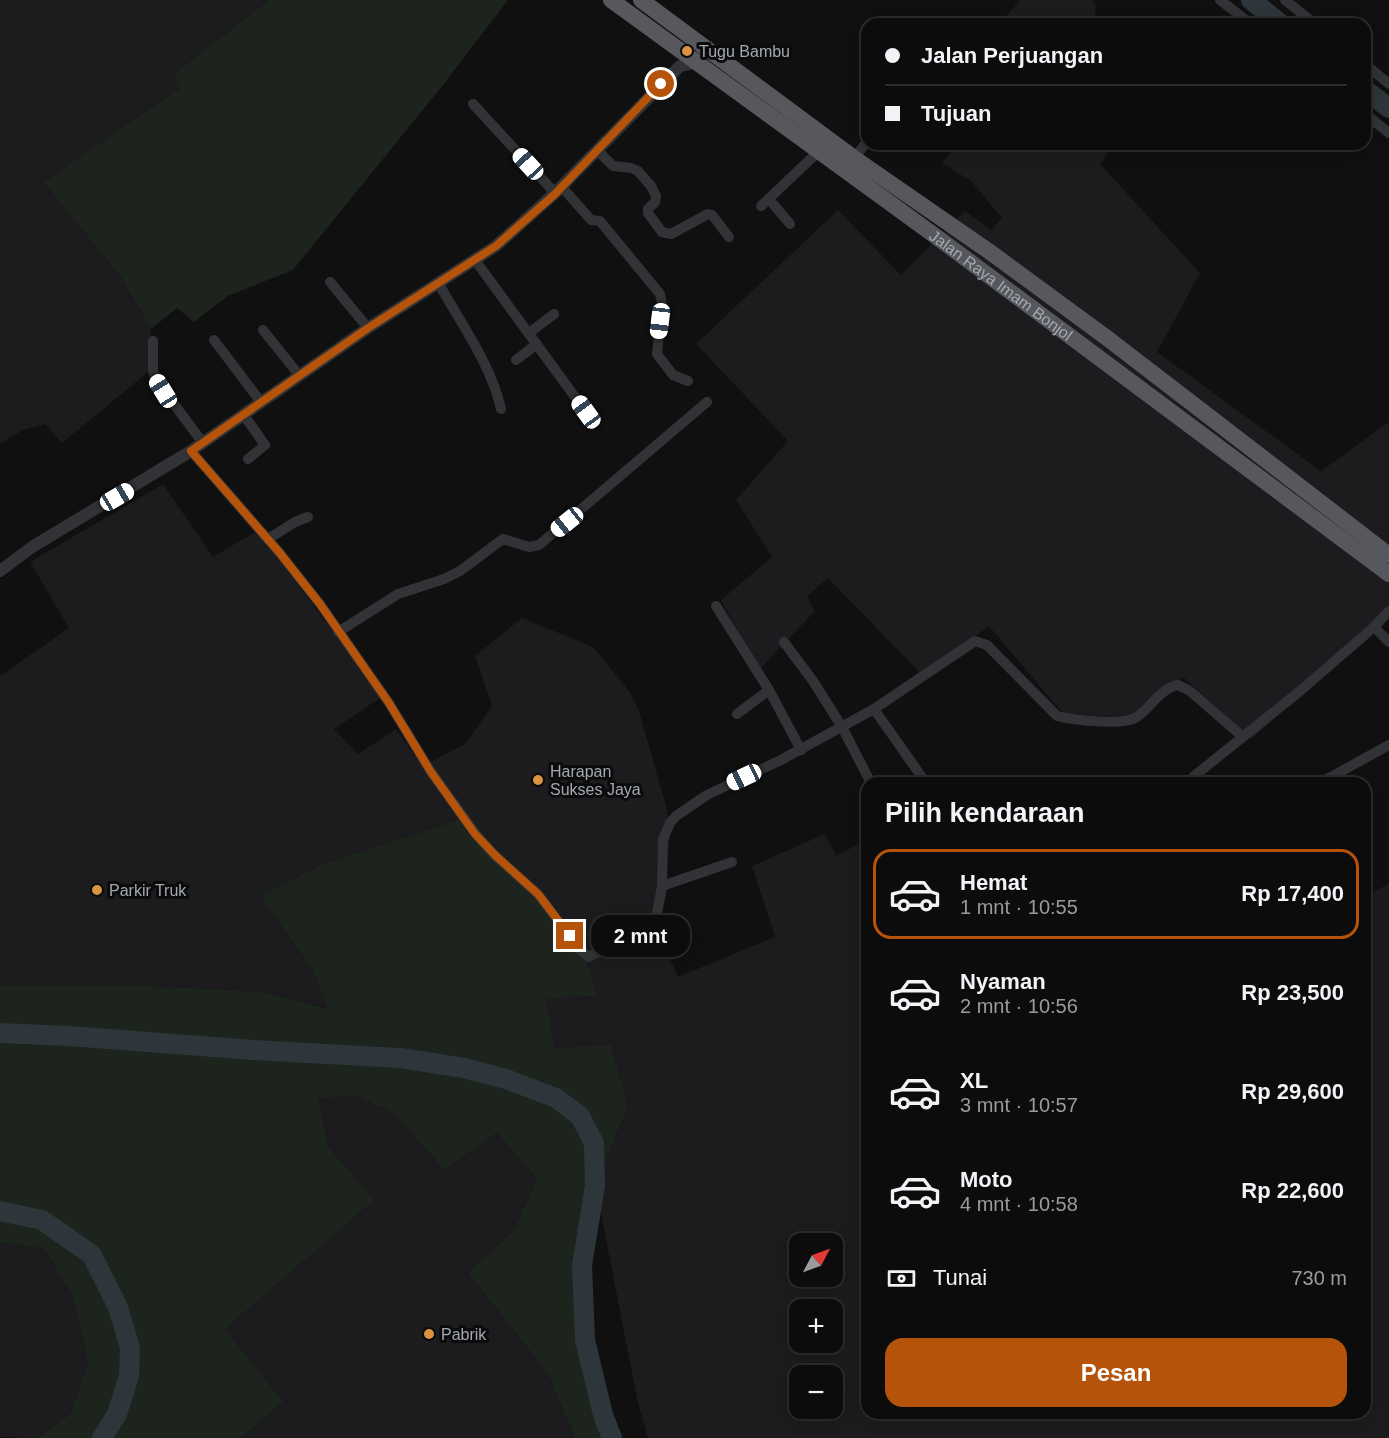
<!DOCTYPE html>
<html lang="id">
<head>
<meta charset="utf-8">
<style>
  body { margin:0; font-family:Helvetica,sans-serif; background:#1a1a1b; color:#f1f3f6; height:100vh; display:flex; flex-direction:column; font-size:22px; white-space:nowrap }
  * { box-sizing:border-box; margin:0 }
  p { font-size:20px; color:#9a9b9d }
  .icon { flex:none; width:33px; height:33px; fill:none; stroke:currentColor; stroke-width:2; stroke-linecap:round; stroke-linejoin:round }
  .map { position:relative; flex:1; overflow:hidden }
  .sheet { position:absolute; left:861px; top:777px; width:510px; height:642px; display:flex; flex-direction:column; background:#0c0c0d; border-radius:18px; box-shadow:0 3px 15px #0003,0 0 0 2px #2c2c2e }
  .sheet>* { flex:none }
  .banner { position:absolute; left:861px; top:18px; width:510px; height:132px; border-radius:18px; box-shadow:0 3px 15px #0003,0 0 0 2px #2c2c2e; display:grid; align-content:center; height:132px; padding:0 24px; background:#0c0c0d }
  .needle { width:39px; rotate:49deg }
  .controls { position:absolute; left:789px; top:1233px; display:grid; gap:12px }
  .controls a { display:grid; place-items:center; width:54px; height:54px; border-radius:12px; background:#0c0c0d; box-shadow:0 3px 15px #0003,0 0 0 2px #2c2c2e; font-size:30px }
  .end { position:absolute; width:27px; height:27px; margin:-14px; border:8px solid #b45309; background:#fff; box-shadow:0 0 0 3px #fff }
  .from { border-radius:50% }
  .bubble { position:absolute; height:42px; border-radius:18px; background:#0c0c0d; box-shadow:0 3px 15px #0003,0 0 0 2px #2c2c2e; font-size:20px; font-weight:700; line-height:42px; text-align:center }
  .car { position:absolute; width:18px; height:36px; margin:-18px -9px; border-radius:8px; box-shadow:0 0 4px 2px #0007; background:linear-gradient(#fff 24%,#345 0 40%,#fff 0 76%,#345 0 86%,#fff 0) }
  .banner b { display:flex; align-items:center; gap:21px; height:57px; font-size:22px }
  .banner b+b { border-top:2px solid #2c2c2e }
  .banner i { width:15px; height:15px; background:#f1f3f6 }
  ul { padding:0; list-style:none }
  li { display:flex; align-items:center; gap:18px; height:90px; margin:0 12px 9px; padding:0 12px; border:3px solid transparent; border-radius:18px }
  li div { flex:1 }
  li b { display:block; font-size:22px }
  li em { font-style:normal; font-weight:700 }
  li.current { border-color:#b45309 }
  li>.icon { width:54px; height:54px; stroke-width:1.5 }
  h2 { padding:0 24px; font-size:27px; line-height:72px }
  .pay { display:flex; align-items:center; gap:15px; height:66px; padding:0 24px; font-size:22px }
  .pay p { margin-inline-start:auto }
  .primary-button { display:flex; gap:12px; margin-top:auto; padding:12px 24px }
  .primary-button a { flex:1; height:69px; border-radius:18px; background:#b45309; color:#fff; font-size:24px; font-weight:700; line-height:69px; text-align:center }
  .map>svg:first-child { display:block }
  .built { fill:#1c1c1e; fill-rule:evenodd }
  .green { fill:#1d231d }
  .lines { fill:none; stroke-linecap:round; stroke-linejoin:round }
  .river { stroke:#2d363a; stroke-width:20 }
  .minor { stroke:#323336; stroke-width:10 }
  .tertiary { stroke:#323336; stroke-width:12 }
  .trunk { stroke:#56585d; stroke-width:16 }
  .route { stroke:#b45309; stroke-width:8 }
  .poi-dot { fill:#da943f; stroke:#0b0b0c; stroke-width:2 }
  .labels { text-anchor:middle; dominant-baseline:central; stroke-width:6; stroke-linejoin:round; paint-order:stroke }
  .poi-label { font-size:16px; fill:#a3a9b0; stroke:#0b0b0c; text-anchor:start }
  .street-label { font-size:16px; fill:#a3a9b0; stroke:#0b0b0c }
</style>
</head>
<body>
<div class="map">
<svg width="1389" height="1438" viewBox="0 0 1389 1438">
  <rect width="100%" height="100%" fill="#101011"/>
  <g class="built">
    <path d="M0,0H269L175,74L180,88L45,182L120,276L151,329L148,372L62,443L45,424L23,430L0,444Z"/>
    <path d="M1020,0H1092L1095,4L1096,24H1000Z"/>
    <path d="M958,144H1114L1100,164L1200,273L1157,352L1321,471L1389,422V618L1251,739L1183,677L1140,715L1066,717L989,626L922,675L828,578L807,596L815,611L759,670L721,600L772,557L736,500L788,441L696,344L838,210L901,275L965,211L991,230L1002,218L971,181L942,163Z"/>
    <path d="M163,484L213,557L258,530L318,612L383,696L334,729L358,754L396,729L422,766L465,744L492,706L475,656L522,618L593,647L630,692L639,711L667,809L670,837L665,881L653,921L678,977L775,937L752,866L825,834L836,856L860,843L867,854V1413H1365V898L1389,883V1438H648L638,1403L595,1183L628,1108L555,1048L545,997L596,996L461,819L323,864L261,895L313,970L329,1009L258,991L147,986H0V676L69,628L30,562ZM800,1244H832V1276H800ZM800,1310H832V1342H800ZM800,1376H832V1408H800Z"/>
    <path d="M357,1096L395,1114L444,1170L497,1133L537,1179L514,1230L468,1273L548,1374L575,1438H240L284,1402L225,1329L373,1200L328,1146L319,1097Z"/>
    <path d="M0,1242L44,1249L73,1296L88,1365L70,1414L38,1438L0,1437Z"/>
  </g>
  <g class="green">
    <path d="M269,0H508L443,85L293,270L228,296L194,322L177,308L151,329L120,276L44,182L180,88L174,74Z"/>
    <path d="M461,819L532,883L579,939L597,996L546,998L555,1048L611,1045L628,1108L595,1183L582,1265L585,1340L603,1415L612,1438H575L548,1374L468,1273L514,1230L537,1179L497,1133L444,1170L395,1114L357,1096L319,1098L328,1146L374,1200L225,1329L284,1402L240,1438H38L70,1414L88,1364L73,1296L44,1249L0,1242V1213L11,1214L0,1211V986H147L258,991L328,1009L313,970L260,895L323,864Z"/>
  </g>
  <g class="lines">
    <g class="river">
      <path d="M1251,0L1281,24"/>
      <path d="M1365,90L1389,108"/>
      <path d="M0,1033L69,1036L253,1050L400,1058L464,1068L506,1079L556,1098L580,1116L594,1143L595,1186L582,1265L585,1340L603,1415L612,1438"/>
      <path d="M0,1211L42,1220L92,1255L118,1307L130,1348L129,1376L117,1414L102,1438"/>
    </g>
    <g class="minor">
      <path d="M1220,0L1251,24"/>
      <path d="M1285,0L1315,24"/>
      <path d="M1365,64L1389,84"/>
      <path d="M473,104L555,193"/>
      <path d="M1365,114L1389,133"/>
      <path d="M597,150L613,166L631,168L638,171L651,186L656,196L655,202L648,209V213L662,232L671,234L708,214L712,215L729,237"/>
      <path d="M854,158L867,142"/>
      <path d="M562,187L591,220L600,221L660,294L662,304L657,354L673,375L688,381"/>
      <path d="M769,199L790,224"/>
      <path d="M761,206L818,152"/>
      <path d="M475,260L586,412"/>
      <path d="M330,282L368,328"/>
      <path d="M439,284C461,324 491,364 501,409"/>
      <path d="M263,330L299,375"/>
      <path d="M529,333L554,314"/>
      <path d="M214,340L261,402"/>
      <path d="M153,341V371L156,380L203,443"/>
      <path d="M516,360L537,344"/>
      <path d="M243,414L265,445L248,459"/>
      <path d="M191,451L279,552L320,604L389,703L431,772L475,833L494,855L538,894L580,950L589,957L648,924L657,914L662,886L663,839L670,823L676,816L707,795L781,760L874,709L975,641L987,645L1057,716C1073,720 1123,726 1137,717C1150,708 1161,688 1178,685L1190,691L1243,737"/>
      <path d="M268,539L295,522L308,517"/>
      <path d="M716,606L769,690L801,750"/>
      <path d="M1374,627L1389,642"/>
      <path d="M338,632L398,594L444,579L460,571L503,539L529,547L539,545L707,402"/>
      <path d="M784,642L813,681L842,727L871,783"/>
      <path d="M874,709L926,783"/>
      <path d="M737,714L769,690"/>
      <path d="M1193,777L1300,691L1374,627L1389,611"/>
      <path d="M1320,783L1389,745"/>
      <path d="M662,886L732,862"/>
    </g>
    <path class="tertiary" d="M0,571L32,547L191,451L368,328L496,246L555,193L680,66L694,63L705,49"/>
    <g class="trunk">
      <path id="s1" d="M611,0L934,235L1389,574"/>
      <path d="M641,0L854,158L990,252L1107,338L1389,555"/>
    </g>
  </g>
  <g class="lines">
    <path class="route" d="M570,936L538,894L495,855L475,834L431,772L389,703L320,604L279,552L191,451L368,328L496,246L555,194L661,84"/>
  </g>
  <g class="poi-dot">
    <circle cx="687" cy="51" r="6"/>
    <circle cx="538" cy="780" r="6"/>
    <circle cx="97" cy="890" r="6"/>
    <circle cx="429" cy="1334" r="6"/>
  </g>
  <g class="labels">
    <g class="poi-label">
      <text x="699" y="51">Tugu Bambu</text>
      <text x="550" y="771">Harapan<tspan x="550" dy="18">Sukses Jaya</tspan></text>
      <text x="109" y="890">Parkir Truk</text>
      <text x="441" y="1334">Pabrik</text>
    </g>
    <g class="street-label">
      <text stroke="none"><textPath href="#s1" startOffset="483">Jalan Raya Imam Bonjol</textPath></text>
    </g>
  </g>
</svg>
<div class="controls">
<a><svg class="needle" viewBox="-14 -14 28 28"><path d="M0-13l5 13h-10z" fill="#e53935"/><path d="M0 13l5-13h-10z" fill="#9a9b9d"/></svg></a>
<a>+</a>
<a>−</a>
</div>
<i class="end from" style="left:661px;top:84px"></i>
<i class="end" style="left:570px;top:936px"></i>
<div class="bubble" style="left:591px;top:915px;width:99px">2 mnt</div>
<i class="car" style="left:528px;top:164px;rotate:317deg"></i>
<i class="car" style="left:660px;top:321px;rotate:187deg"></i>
<i class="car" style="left:163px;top:391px;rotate:328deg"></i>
<i class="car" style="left:586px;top:412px;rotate:324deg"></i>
<i class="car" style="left:117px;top:497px;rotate:60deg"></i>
<i class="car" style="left:567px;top:522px;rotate:231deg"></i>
<i class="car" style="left:744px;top:777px;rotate:245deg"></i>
<div class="banner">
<b><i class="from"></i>Jalan Perjuangan</b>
<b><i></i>Tujuan</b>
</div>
<section class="sheet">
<h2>Pilih kendaraan</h2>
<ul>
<li class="current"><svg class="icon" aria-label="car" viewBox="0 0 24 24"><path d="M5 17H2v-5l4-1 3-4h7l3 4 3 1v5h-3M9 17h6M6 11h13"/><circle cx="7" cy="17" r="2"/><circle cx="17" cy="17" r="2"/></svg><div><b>Hemat</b><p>1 mnt · 10:55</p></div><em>Rp 17,400</em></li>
<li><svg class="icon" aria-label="car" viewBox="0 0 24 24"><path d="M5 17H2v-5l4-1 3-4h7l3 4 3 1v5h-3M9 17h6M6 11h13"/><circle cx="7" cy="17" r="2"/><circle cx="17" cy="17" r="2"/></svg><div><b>Nyaman</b><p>2 mnt · 10:56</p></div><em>Rp 23,500</em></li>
<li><svg class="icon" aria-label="car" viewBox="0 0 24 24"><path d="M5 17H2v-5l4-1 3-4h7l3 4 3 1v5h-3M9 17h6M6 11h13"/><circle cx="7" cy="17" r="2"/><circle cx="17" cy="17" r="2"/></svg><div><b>XL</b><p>3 mnt · 10:57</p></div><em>Rp 29,600</em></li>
<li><svg class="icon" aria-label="car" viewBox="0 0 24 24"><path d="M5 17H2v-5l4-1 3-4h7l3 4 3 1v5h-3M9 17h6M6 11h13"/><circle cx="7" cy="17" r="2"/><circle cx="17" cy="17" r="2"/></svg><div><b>Moto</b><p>4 mnt · 10:58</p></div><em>Rp 22,600</em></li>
</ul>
<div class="pay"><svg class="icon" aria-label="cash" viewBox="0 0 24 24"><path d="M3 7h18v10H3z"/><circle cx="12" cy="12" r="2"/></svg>Tunai<p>730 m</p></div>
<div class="primary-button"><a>Pesan</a></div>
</section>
</div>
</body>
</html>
